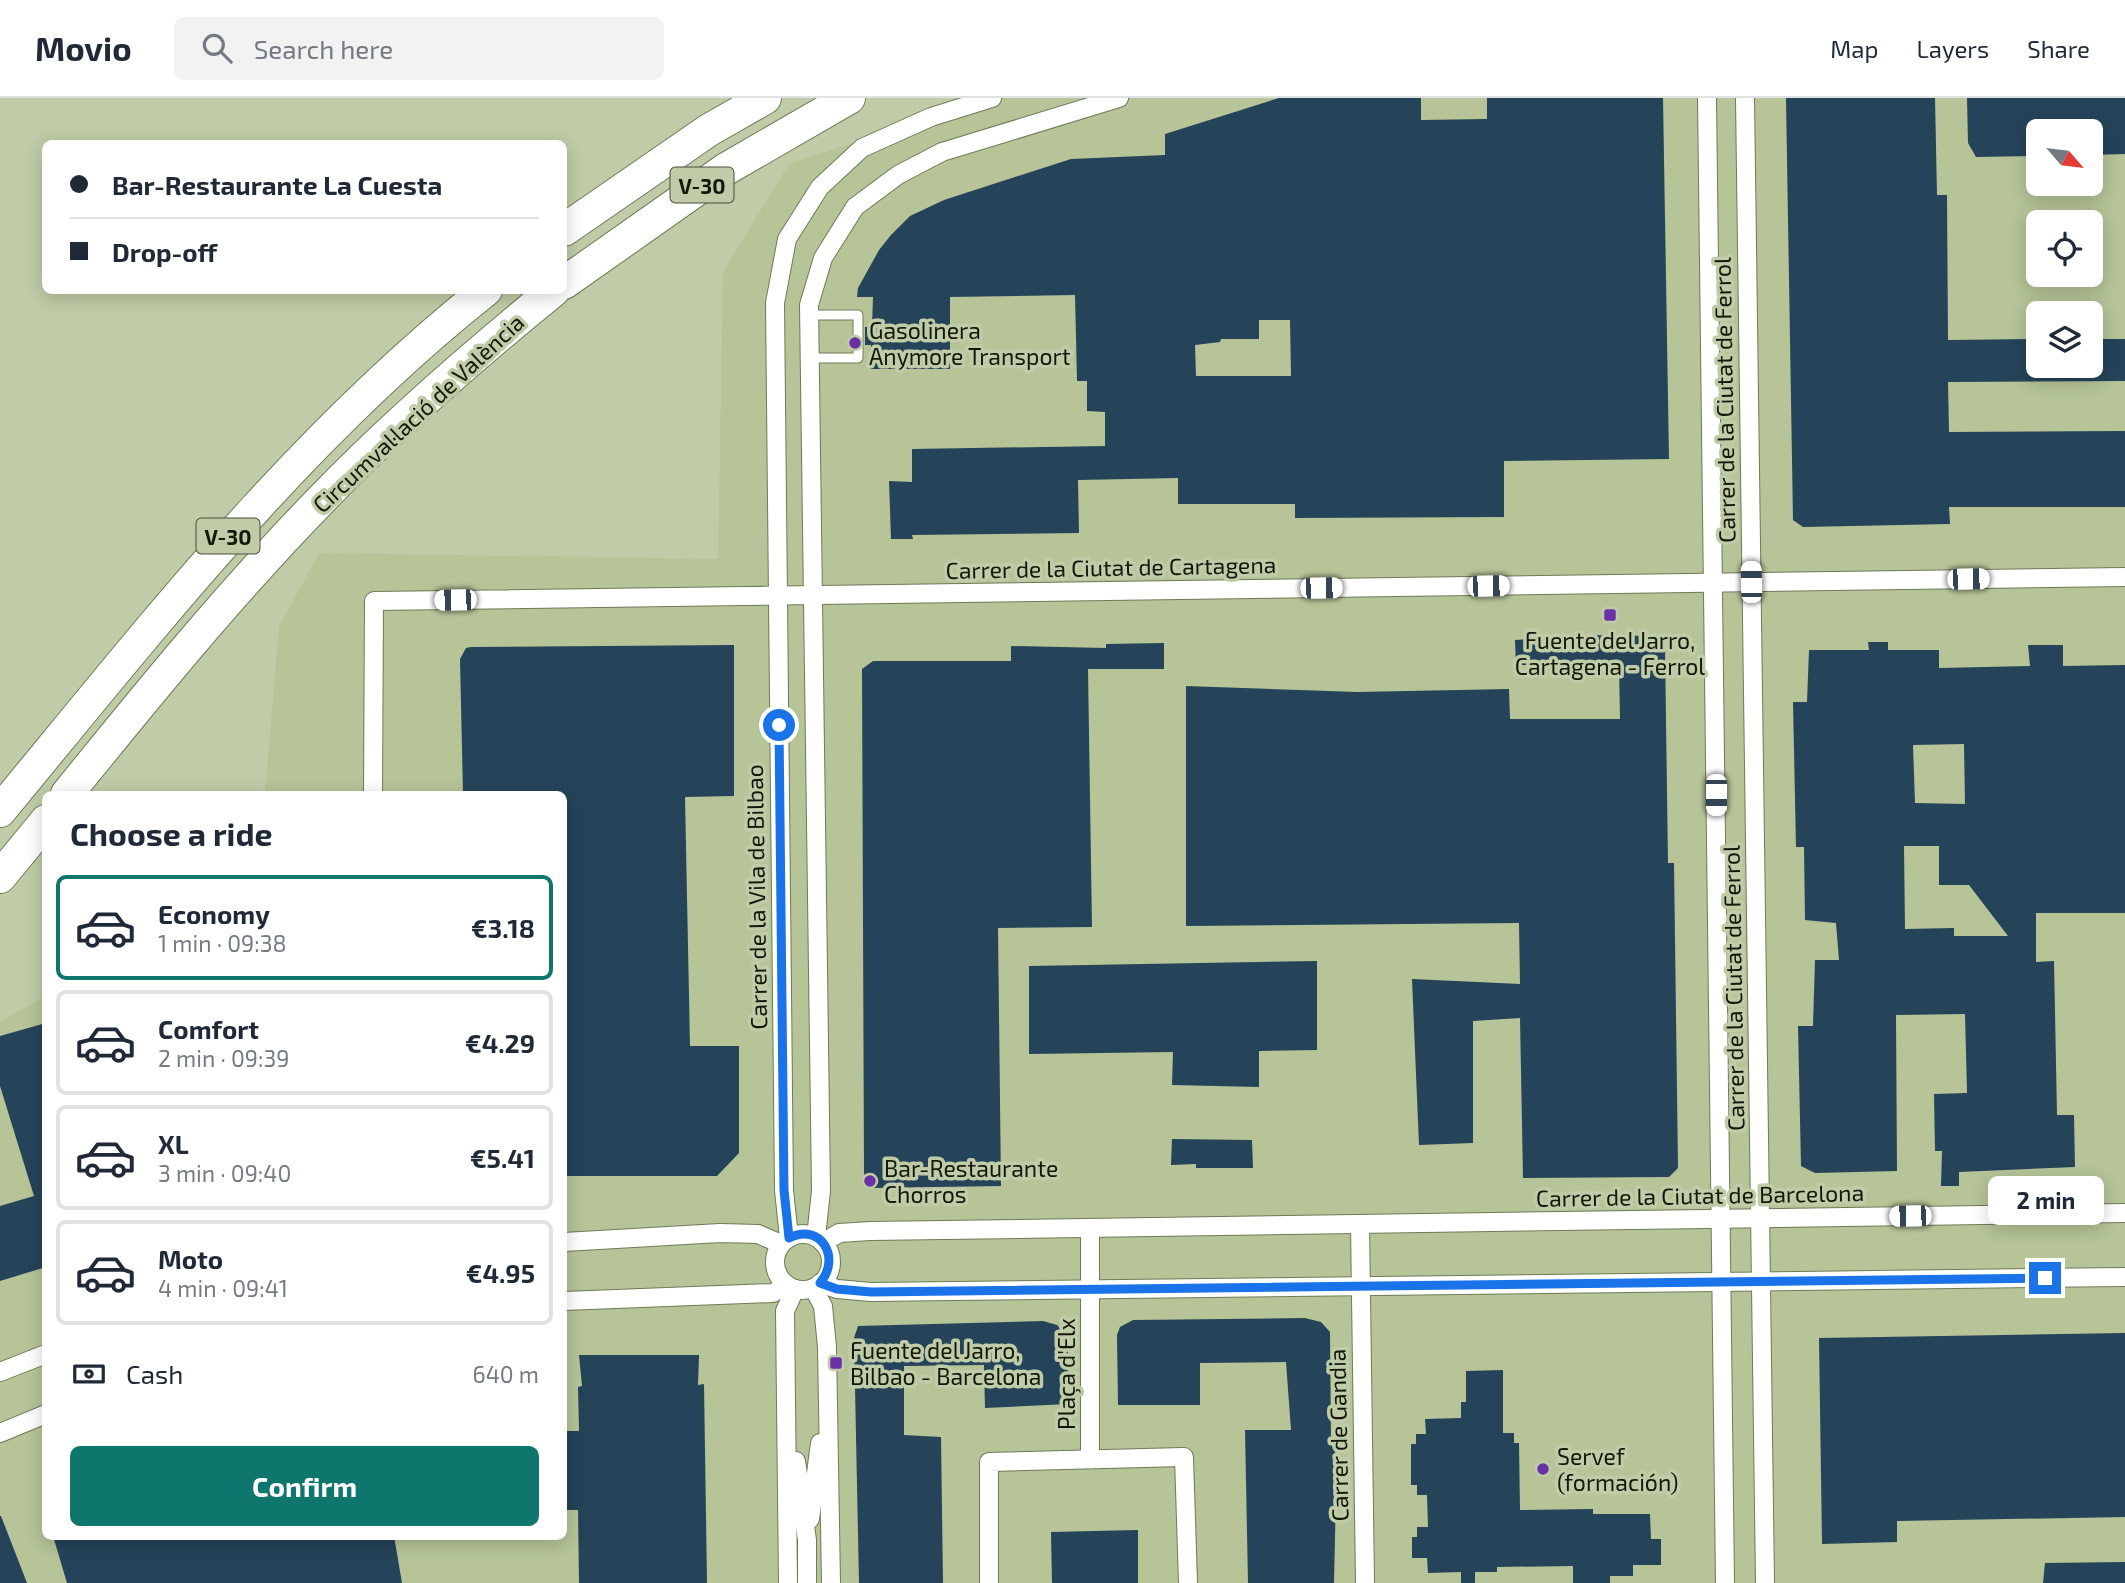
<!DOCTYPE html>
<html lang="en">
<head>
<meta charset="utf-8">
<style>
  body { margin:0; font-family:"Exo 2",sans-serif; background:#f2f2f3; color:#1f2937; height:100vh; display:flex; flex-direction:column; font-size:26px; white-space:nowrap }
  * { box-sizing:border-box; margin:0 }
  p { font-size:23px; color:#747a83 }
  .icon { flex:none; width:38px; height:38px; fill:none; stroke:currentColor; stroke-width:2; stroke-linecap:round; stroke-linejoin:round }
  .map { position:relative; flex:1; overflow:hidden }
  .side { position:absolute; left:42px; top:693px; width:525px; height:749px; display:flex; flex-direction:column; background:#fff; border-radius:10px; box-shadow:0 4px 18px #0003 }
  .side>* { flex:none }
  .banner { position:absolute; left:42px; top:42px; width:525px; height:154px; border-radius:10px; box-shadow:0 4px 18px #0003; display:grid; align-content:center; height:154px; padding:0 28px; background:#fff }
  .needle { width:46px; rotate:118deg }
  .tools { position:absolute; left:2026px; top:21px; display:grid; gap:14px }
  .tools a { display:grid; place-items:center; width:77px; height:77px; border-radius:10px; background:#fff; box-shadow:0 4px 18px #0003; font-size:35px }
  .end { position:absolute; width:32px; height:32px; margin:-16px; border:9px solid #1a73e8; background:#fff; box-shadow:0 0 0 4px #fff }
  .from { border-radius:50% }
  .bubble { position:absolute; height:49px; border-radius:10px; background:#fff; box-shadow:0 4px 18px #0003; font-size:23px; font-weight:700; line-height:49px; text-align:center }
  .car { position:absolute; width:21px; height:42px; margin:-21px -10px; border-radius:9px; box-shadow:0 0 5px 2px #0007; background:linear-gradient(#fff 24%,#345 0 40%,#fff 0 76%,#345 0 86%,#fff 0) }
  .banner b { display:flex; align-items:center; gap:24px; height:66px; font-size:26px }
  .banner b+b { border-top:2px solid #e0e1e3 }
  .banner i { width:18px; height:18px; background:#1f2937 }
  ul { padding:0; list-style:none }
  li { display:flex; align-items:center; gap:21px; height:105px; margin:0 14px 10px; padding:0 14px; border:4px solid #e0e1e3; border-radius:10px }
  li div { flex:1 }
  li b { display:block; font-size:26px }
  li em { font-style:normal; font-weight:700 }
  li.selected { border-color:#0f766e }
  li>.icon { width:63px; height:63px; stroke-width:1.5 }
  h2 { padding:0 28px; font-size:32px; line-height:84px }
  .pay { display:flex; align-items:center; gap:18px; height:77px; padding:0 28px; font-size:26px }
  .pay p { margin-inline-start:auto }
  .cta { display:flex; gap:14px; margin-top:auto; padding:14px 28px }
  .cta a { flex:1; height:80px; border-radius:10px; background:#0f766e; color:#fff; font-size:28px; font-weight:700; line-height:80px; text-align:center }
  header { display:flex; align-items:center; gap:42px; box-sizing:border-box; height:98px; padding:0 35px; background:#fff; border-bottom:2px solid #e0e1e3 }
  header strong { font-size:33px }
  nav { display:flex; gap:38px; margin-inline-start:auto; font-size:24px }
  .search { width:490px; height:63px; background:#f2f2f3; display:flex; align-items:center; gap:18px; box-sizing:border-box; padding:0 24px; border-radius:10px; color:#747a83; font-size:26px }
  .map>svg:first-child { display:block }
  .built { fill:#b6c498; fill-rule:evenodd }
  .building { fill:#254359; fill-rule:evenodd }
  .lines { fill:none; stroke-linecap:round; stroke-linejoin:round }
  .lane-casing { stroke:#6f7a57; stroke-width:11 }
  .street-casing { stroke:#6f7a57; stroke-width:20 }
  .highway-casing { stroke:#6f7a57; stroke-width:34 }
  .lane { stroke:#fff; stroke-width:9 }
  .street { stroke:#fff; stroke-width:18 }
  .highway { stroke:#fff; stroke-width:32 }
  .route { stroke:#1a73e8; stroke-width:9 }
  .poi-dot { fill:#6a31a7; stroke:#c0cca7; stroke-width:2.5 }
  .labels { text-anchor:middle; dominant-baseline:central; stroke-width:7; stroke-linejoin:round; paint-order:stroke }
  .shield { fill:#c0cca7; stroke:#484e3a; stroke-width:2 }
  .shield-label { font-size:21px; font-weight:bold; fill:#14180b }
  .poi-label { font-size:23px; fill:#14180b; stroke:#c0cca7; text-anchor:start }
  .street-label { font-size:23px; fill:#14180b; stroke:#c0cca7 }
</style>
</head>
<body>
<header>
<strong>Movio</strong>
<div class="search"><svg class="icon" aria-label="search" viewBox="0 0 24 24"><circle cx="10" cy="10" r="6"/><path d="M15 15l6 6"/></svg>Search here</div>
<nav><a>Map</a><a>Layers</a><a>Share</a></nav>
</header>
<div class="map">
<svg width="2125" height="1485" viewBox="0 0 2125 1485">
  <rect width="100%" height="100%" fill="#c0cca7"/>
  <path class="built" d="M990,0H2125V1485H0V924L45,898L46,1438H564V696H265L279,529L319,455L718,461L723,174L789,66ZM2039,33H2091V86H2039ZM2039,124H2091V177H2039ZM2039,215H2091V268H2039Z"/>
  <g class="building">
    <path d="M1279,0H1421V22L1487,21V0H1663L1669,361L1504,363V419L1295,420V406H1178V380L1078,382L1079,435L912,437L913,441H891L889,383L912,384V351L1105,348V314L1087,313V283H1077L1075,197L950,199V271H870L871,247H865V229H872L873,199H857L858,190L879,152L891,137L910,118L944,102L1071,61L1165,57V36ZM1259,222H1290L1291,278H1196L1195,247L1220,244L1221,241H1259Z"/>
    <path d="M1786,0H1935L1937,97H1947L1948,242L2039,241V268H2091V241H2125V283L1948,284L1949,334L2125,333V409H1949L1950,426L1803,429L1793,422Z"/>
    <path d="M1967,0H2125V56L2091,57V33H2039V58L1976,59L1968,45Z"/>
    <path d="M1586,537L1651,538L1659,541L1665,550L1668,765H1674L1678,1070L1669,1079L1523,1080L1520,920L1473,923V1045L1419,1047L1412,881L1520,886L1519,825L1186,828V588L1357,594L1509,591L1510,621H1620L1619,568L1516,567L1515,542Z"/>
    <path d="M1868,544H1888V552H1939V570L2030,568L2028,547H2063V568L2125,567V815H2036V864L2054,863L2057,1017H2074L2075,1069L1959,1074V1088H1941L1942,1053H1935L1934,996L1967,995L1965,916L1896,917L1897,1073L1815,1075L1801,1068L1798,928H1813L1815,862H1839L1836,825L1805,822L1804,749H1796L1793,604H1807L1809,552H1869ZM1964,646L1965,706L1915,705L1913,647ZM1904,748H1939V787H1969L2008,838H1954V830L1905,831Z"/>
    <path d="M1164,545V571H1088L1092,829L998,830L1001,1088L871,1090L864,1075L862,571L873,563H1011V548L1106,550V546Z"/>
    <path d="M734,547V698L685,699L690,948H739V1055L717,1078H564V696H463L460,561L466,550L471,549Z"/>
    <path d="M1317,863V952L1259,953V989L1172,987L1173,954L1029,956V868Z"/>
    <path d="M46,925V1169L0,1183V1108L34,1098L0,988V938Z"/>
    <path d="M1172,1041L1252,1042L1253,1070H1196V1066L1171,1067Z"/>
    <path d="M1305,1220L1321,1224L1330,1234L1331,1347L1335,1348L1336,1393L1334,1485H1248L1245,1332H1291L1286,1264L1200,1265V1307H1118L1117,1237L1120,1229L1133,1222Z"/>
    <path d="M1043,1223L1057,1227L1068,1240V1306L985,1310L984,1267L904,1268V1337L941,1339L943,1485H859L854,1240L858,1228Z"/>
    <path d="M2125,1235V1419L1897,1423V1444L1822,1446L1819,1240Z"/>
    <path d="M579,1257H699L698,1287L704,1286L707,1485H579L578,1412H564V1333H579L578,1289L582,1288Z"/>
    <path d="M1503,1272V1335H1514V1345H1519L1520,1412L1593,1411V1416H1650L1651,1441H1661V1467H1633V1478H1610V1485H1573V1468L1497,1469V1474H1475V1485H1461V1474L1428,1475L1427,1460H1412V1439H1417V1429H1428L1427,1397H1417V1387H1411V1346H1416V1336H1426L1425,1321L1461,1320V1304H1466V1273Z"/>
    <path d="M0,1418H1L27,1485H0Z"/>
    <path d="M1138,1432V1485H1052L1051,1434Z"/>
    <path d="M53,1438H394L402,1485H67Z"/>
    <path d="M2125,1464V1485H2043L2045,1465Z"/>
  </g>
  <g class="lines">
    <defs>
      <path id="lane" d="M809,217H858V260H810"/>
      <g id="street">
        <path d="M1707,0L1725,1485"/>
        <path d="M1745,0L1765,1485"/>
        <path d="M373,696L374,503L2125,479"/>
        <path d="M1360,1126L1365,1485"/>
        <circle cx="803" cy="1164" r="28"/>
        <path d="M816,1139L821,1093L809,207L823,160L855,109L898,77L942,54L1119,0"/>
        <path d="M789,1140L784,1092L775,205L787,141L820,89L862,50L931,19L992,0"/>
        <path d="M564,1144L720,1135L758,1136L781,1146"/>
        <path d="M823,1145L839,1135L870,1133L2125,1115"/>
        <path d="M820,1185L837,1191L871,1194L2125,1179"/>
        <path d="M813,1190L823,1208L827,1249L831,1485"/>
        <path d="M564,1203L773,1195L787,1187"/>
        <path d="M0,1274L46,1256"/>
        <path d="M0,1335L46,1316"/>
        <path d="M1090,1361V1130"/>
        <path d="M796,1363L807,1442V1485"/>
        <path d="M810,1421L820,1345"/>
        <path d="M788,1485L785,1213L795,1191"/>
        <path d="M989,1485V1364L1184,1359L1188,1485"/>
      </g>
      <g id="highway">
        <path d="M564,132L709,32L765,0"/>
        <path d="M564,185L726,71L849,0"/>
        <path d="M67,696C148,596 230,495 321,402C394,326 473,258 554,192"/>
        <path d="M0,713C152,529 298,341 486,192"/>
        <path d="M0,779L46,723"/>
      </g>
    </defs>
    <use href="#lane" class="lane-casing"/>
    <use href="#street" class="street-casing"/>
    <use href="#highway" class="highway-casing"/>
    <use href="#lane" class="lane"/>
    <use href="#street" class="street"/>
    <use href="#highway" class="highway"/>
  </g>
  <g class="lines">
    <path class="route" d="M779,627L784,1092L789,1140C820,1124 842,1159 820,1185L837,1191L871,1194L2045,1180"/>
  </g>
  <g class="poi-dot">
    <circle cx="855" cy="245" r="7"/>
    <rect x="1603" y="510" width="14" height="14" rx="3.5"/>
    <circle cx="870" cy="1083" r="7"/>
    <rect x="829" y="1258" width="14" height="14" rx="3.5"/>
    <circle cx="1543" cy="1371" r="7"/>
  </g>
  <g class="labels">
    <g class="shield">
      <rect x="670.5" y="69.5" width="63" height="35" rx="5"/>
      <rect x="196.5" y="420.5" width="63" height="35" rx="5"/>
    </g>
    <g class="shield-label">
      <text x="702" y="87">V-30</text>
      <text x="228" y="438">V-30</text>
    </g>
    <g class="poi-label">
      <text x="869" y="232">Gasolinera<tspan x="869" dy="26">Anymore Transport</tspan></text>
      <text x="1610" y="542" text-anchor="middle">Fuente del Jarro,<tspan x="1610" dy="26">Cartagena - Ferrol</tspan></text>
      <text x="884" y="1070">Bar-Restaurante<tspan x="884" dy="26">Chorros</tspan></text>
      <text x="850" y="1252">Fuente del Jarro,<tspan x="850" dy="26">Bilbao - Barcelona</tspan></text>
      <text x="1557" y="1358">Servef<tspan x="1557" dy="26">(formación)</tspan></text>
    </g>
    <g class="street-label">
      <text transform="translate(1724 302) rotate(-91)">Carrer de la Ciutat de Ferrol</text>
      <text transform="translate(418 315) rotate(-43)">Circumval·lació de València</text>
      <text transform="translate(1111 469) rotate(-1)">Carrer de la Ciutat de Cartagena</text>
      <text transform="translate(756 799) rotate(-91)">Carrer de la Vila de Bilbao</text>
      <text transform="translate(1733 890) rotate(-91)">Carrer de la Ciutat de Ferrol</text>
      <text transform="translate(1700 1097) rotate(-1)">Carrer de la Ciutat de Barcelona</text>
      <text transform="translate(1066 1276) rotate(-90)">Plaça d'Elx</text>
      <text transform="translate(1338 1337) rotate(-91)">Carrer de Gandia</text>
    </g>
  </g>
</svg>
<div class="tools">
<a><svg class="needle" viewBox="-14 -14 28 28"><path d="M0-13l5 13h-10z" fill="#e53935"/><path d="M0 13l5-13h-10z" fill="#747a83"/></svg></a>
<a><svg class="icon" aria-label="locate" viewBox="0 0 24 24"><circle cx="12" cy="12" r="6"/><path d="M12 2v4M12 18v4M2 12h4M18 12h4"/></svg></a>
<a><svg class="icon" aria-label="layers" viewBox="0 0 24 24"><path d="M12 4l9 5-9 5-9-5zM3 14l9 5 9-5"/></svg></a>
</div>
<i class="end from" style="left:779px;top:627px"></i>
<i class="end" style="left:2045px;top:1180px"></i>
<div class="bubble" style="left:1988px;top:1078px;width:116px">2 min</div>
<i class="car" style="left:1968px;top:481px;rotate:89deg"></i>
<i class="car" style="left:1751px;top:484px;rotate:359deg"></i>
<i class="car" style="left:1488px;top:488px;rotate:89deg"></i>
<i class="car" style="left:1321px;top:490px;rotate:89deg"></i>
<i class="car" style="left:455px;top:502px;rotate:269deg"></i>
<i class="car" style="left:1716px;top:697px;rotate:180deg"></i>
<i class="car" style="left:1910px;top:1118px;rotate:269deg"></i>
<div class="banner">
<b><i class="from"></i>Bar-Restaurante La Cuesta</b>
<b><i></i>Drop-off</b>
</div>
<section class="side">
<h2>Choose a ride</h2>
<ul>
<li class="selected"><svg class="icon" aria-label="car" viewBox="0 0 24 24"><path d="M5 17H2v-5l4-1 3-4h7l3 4 3 1v5h-3M9 17h6M6 11h13"/><circle cx="7" cy="17" r="2"/><circle cx="17" cy="17" r="2"/></svg><div><b>Economy</b><p>1 min · 09:38</p></div><em>€3.18</em></li>
<li><svg class="icon" aria-label="car" viewBox="0 0 24 24"><path d="M5 17H2v-5l4-1 3-4h7l3 4 3 1v5h-3M9 17h6M6 11h13"/><circle cx="7" cy="17" r="2"/><circle cx="17" cy="17" r="2"/></svg><div><b>Comfort</b><p>2 min · 09:39</p></div><em>€4.29</em></li>
<li><svg class="icon" aria-label="car" viewBox="0 0 24 24"><path d="M5 17H2v-5l4-1 3-4h7l3 4 3 1v5h-3M9 17h6M6 11h13"/><circle cx="7" cy="17" r="2"/><circle cx="17" cy="17" r="2"/></svg><div><b>XL</b><p>3 min · 09:40</p></div><em>€5.41</em></li>
<li><svg class="icon" aria-label="car" viewBox="0 0 24 24"><path d="M5 17H2v-5l4-1 3-4h7l3 4 3 1v5h-3M9 17h6M6 11h13"/><circle cx="7" cy="17" r="2"/><circle cx="17" cy="17" r="2"/></svg><div><b>Moto</b><p>4 min · 09:41</p></div><em>€4.95</em></li>
</ul>
<div class="pay"><svg class="icon" aria-label="cash" viewBox="0 0 24 24"><path d="M3 7h18v10H3z"/><circle cx="12" cy="12" r="2"/></svg>Cash<p>640 m</p></div>
<div class="cta"><a>Confirm</a></div>
</section>
</div>
</body>
</html>
